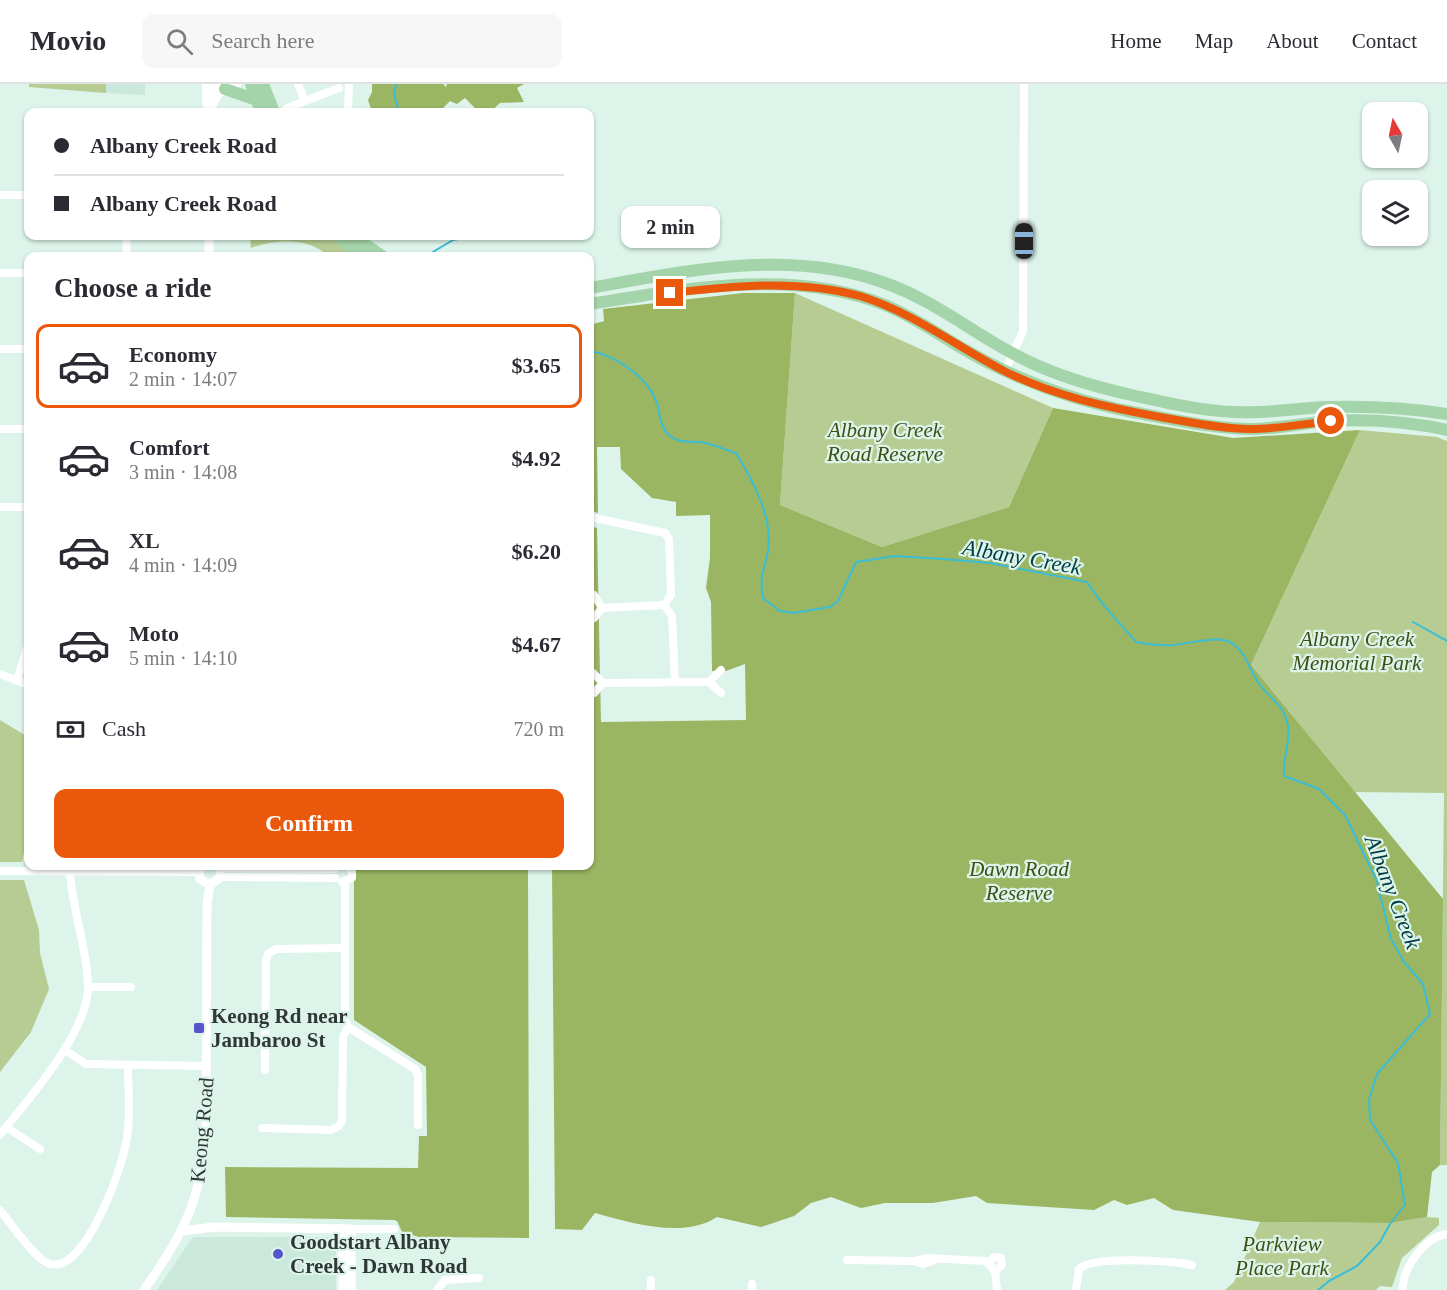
<!DOCTYPE html>
<html lang="en">
<head>
<meta charset="utf-8">
<style>
  body { margin:0; font-family:Georgia,serif; background:#f7f7f7; color:#2b2b33; height:100vh; display:flex; flex-direction:column; font-size:22px; white-space:nowrap }
  * { box-sizing:border-box; margin:0 }
  p { font-size:20px; color:#7c7c81 }
  .icon { flex:none; width:33px; height:33px; fill:none; stroke:currentColor; stroke-width:2; stroke-linecap:round; stroke-linejoin:round }
  .map { position:relative; flex:1; overflow:hidden }
  .sheet { position:absolute; left:24px; top:168px; width:570px; height:618px; display:flex; flex-direction:column; background:#fff; border-radius:12px; box-shadow:0 2px 4px #0004 }
  .sheet>* { flex:none }
  .guide { position:absolute; left:24px; top:24px; width:570px; height:132px; border-radius:12px; box-shadow:0 2px 4px #0004; display:grid; align-content:center; height:132px; padding:0 30px; background:#fff }
  .needle { width:39px; rotate:351deg }
  .tools { position:absolute; left:1362px; top:18px; display:grid; gap:12px }
  .tools a { display:grid; place-items:center; width:66px; height:66px; border-radius:12px; background:#fff; box-shadow:0 2px 4px #0004; font-size:30px }
  .end { position:absolute; width:27px; height:27px; margin:-14px; border:8px solid #ea580c; background:#fff; box-shadow:0 0 0 3px #fff }
  .from { border-radius:50% }
  .bubble { position:absolute; height:42px; border-radius:12px; background:#fff; box-shadow:0 2px 4px #0004; font-size:20px; font-weight:600; line-height:42px; text-align:center }
  .car { position:absolute; width:18px; height:36px; margin:-18px -9px; border-radius:8px; box-shadow:0 0 4px 2px #0007; background:linear-gradient(#222 24%,#8ab4d8 0 40%,#222 0 76%,#8ab4d8 0 86%,#222 0) }
  .guide b { display:flex; align-items:center; gap:21px; height:57px; font-size:22px }
  .guide b+b { border-top:2px solid #e1e1e2 }
  .guide i { width:15px; height:15px; background:#2b2b33 }
  ul { padding:0; list-style:none }
  li { display:flex; align-items:center; gap:18px; height:84px; margin:0 12px 9px; padding:0 18px; border:3px solid transparent; border-radius:12px }
  li div { flex:1 }
  li b { display:block; font-size:22px }
  li em { font-style:normal; font-weight:600 }
  li.active { border-color:#ea580c }
  li>.icon { width:54px; height:54px; stroke-width:1.5 }
  h2 { padding:0 30px; font-size:27px; line-height:72px }
  .pay { display:flex; align-items:center; gap:15px; height:66px; padding:0 30px; font-size:22px }
  .pay p { margin-inline-start:auto }
  .button { display:flex; gap:12px; margin-top:auto; padding:12px 30px }
  .button a { flex:1; height:69px; border-radius:12px; background:#ea580c; color:#fff; font-size:24px; font-weight:600; line-height:69px; text-align:center }
  header { display:flex; align-items:center; gap:36px; box-sizing:border-box; height:84px; padding:0 30px; background:#fff; border-bottom:2px solid #e1e1e2 }
  header strong { font-size:28px }
  nav { display:flex; gap:33px; margin-inline-start:auto; font-size:21px }
  .search { width:420px; height:54px; background:#f7f7f7; display:flex; align-items:center; gap:15px; box-sizing:border-box; padding:0 21px; border-radius:12px; color:#7c7c81; font-size:22px }
  .map>svg:first-child { display:block }
  .built { fill:#cae8dc }
  .green { fill:#b7cc92 }
  .forest { fill:#9ab662 }
  .lines { fill:none; stroke-linecap:round; stroke-linejoin:round }
  .stream { stroke:#3abdd5; stroke-width:2 }
  .minor { stroke:#fff; stroke-width:8 }
  .tertiary { stroke:#fff; stroke-width:9 }
  .primary { stroke:#a4d4a9; stroke-width:12 }
  .route { stroke:#ea580c; stroke-width:8 }
  .poi-dot { fill:#5755cc; stroke:#ddf4ea; stroke-width:2 }
  .labels { text-anchor:middle; dominant-baseline:central; stroke-width:4.5; stroke-linejoin:round; paint-order:stroke }
  .park-label { font-size:21px; font-style:italic; fill:#3e5013; stroke:#ddf4ea }
  .poi-label { font-size:21px; font-weight:bold; fill:#2f3834; stroke:#ddf4ea; text-anchor:start }
  .street-label { font-size:21px; fill:#2f3834; stroke:#ddf4ea }
  .water-label { font-size:22px; font-style:italic; fill:#003b45; stroke:#ddf4ea }
</style>
</head>
<body>
<header>
<strong>Movio</strong>
<div class="search"><svg class="icon" aria-label="search" viewBox="0 0 24 24"><circle cx="10" cy="10" r="6"/><path d="M15 15l6 6"/></svg>Search here</div>
<nav><a>Home</a><a>Map</a><a>About</a><a>Contact</a></nav>
</header>
<div class="map">
<svg width="1447" height="1206" viewBox="0 0 1447 1206">
  <rect width="100%" height="100%" fill="#ddf4ea"/>
  <g class="built">
    <path d="M106,0H145V11L106,9Z"/>
    <path d="M193,1153H330L336,1160V1206H157Z"/>
  </g>
  <g class="green">
    <path d="M29,0H106V9L29,3Z"/>
    <path d="M250,152H329L353,172H328C310,153 274,155 251,164Z"/>
    <path d="M795,209L1053,324L1009,423L882,463L780,421Z"/>
    <path d="M1360,346L1437,353L1447,357V1081H1440L1444,709L1355,708L1251,581Z"/>
    <path d="M0,636L28,653V747L22,778H0Z"/>
    <path d="M0,796H24L39,846L40,869L49,905L31,948L0,988Z"/>
    <path d="M1427,1133L1439,1134V1141L1402,1174L1392,1203L1380,1202L1376,1206H1225L1234,1198L1260,1138L1391,1139Z"/>
  </g>
  <g class="forest">
    <path d="M372,0H443L446,3L447,0H524L517,4L524,18L500,19L490,28H479L465,14L457,20L450,17L443,24L442,28H372L368,16L372,8Z"/>
    <path d="M743,209H795L780,421L882,463L1009,423L1053,324L1233,354L1360,346L1251,581L1443,815L1440,1081L1432,1088L1427,1133L1391,1139L1260,1138L1173,1126L1154,1114L1127,1121L1114,1116L1094,1126L987,1119L976,1112L933,1119H885L861,1124L831,1113L811,1119L794,1132L761,1143L717,1133C684,1155 631,1139 595,1129L582,1146L555,1145L552,782H590V442L597,444L601,638L746,636L745,580L726,587H712L711,518L706,504L710,474V431L676,432V418L652,414L621,385L620,363H597L598,429L590,426V241L604,237L603,225Z"/>
    <path d="M354,782H528L529,1154L419,1153L402,1148L397,1137L394,1136L226,1133L225,1083L418,1084L419,1052H427L426,983L354,936Z"/>
  </g>
  <g class="lines">
    <g class="stream">
      <path d="M396,0L394,10L399,28"/>
      <path d="M426,172L453,156L474,152"/>
      <path d="M590,267C616,271 651,295 658,323C660,333 661,344 670,352C682,361 692,356 705,359C716,361 726,366 736,369C753,397 773,433 768,467C764,488 759,492 763,514L780,527L793,529L830,523L838,517L856,478L895,472L943,475L990,479L1087,498C1101,521 1119,538 1136,558C1148,560 1161,562 1173,561C1188,560 1209,553 1224,556C1246,561 1249,588 1260,601C1269,613 1283,621 1287,637C1292,656 1282,674 1284,692L1319,705L1345,731L1376,795L1391,855L1404,878L1423,900L1430,930L1377,990L1369,1016L1370,1036L1398,1079L1405,1121L1390,1140L1380,1158L1357,1182L1329,1197L1318,1206"/>
      <path d="M1413,538L1447,557"/>
    </g>
    <g class="minor">
      <path d="M298,0L305,17"/>
      <path d="M206,15V0"/>
      <path d="M287,24L339,4"/>
      <path d="M348,28L349,0"/>
      <path d="M0,111H28"/>
      <path d="M126,152L127,172"/>
      <path d="M0,189H28"/>
      <path d="M0,265H28"/>
      <path d="M1005,287L1023,247L1024,0"/>
      <path d="M0,345H28"/>
      <path d="M0,423H28"/>
      <path d="M590,433L665,449L669,455L671,511L664,521L672,532L675,598"/>
      <path d="M602,524L664,521"/>
      <path d="M594,534L602,524L594,511"/>
      <path d="M593,589L603,599L594,609"/>
      <path d="M0,590L28,601"/>
      <path d="M17,596L28,561"/>
      <path d="M603,599L709,598"/>
      <path d="M721,609L709,598L721,586"/>
      <path d="M221,784L335,785"/>
      <path d="M0,787L199,788"/>
      <path d="M221,793L335,794"/>
      <path d="M342,798L352,794V788L348,782"/>
      <path d="M345,798V936L348,943L415,985L418,991V1041"/>
      <path d="M88,903H131"/>
      <path d="M65,966L86,980L207,982"/>
      <path d="M265,986L266,876L268,870L276,865L344,864"/>
      <path d="M6,1043L40,1065"/>
      <path d="M262,1044L331,1046L339,1042L342,1036L343,953L348,943"/>
      <path d="M0,1051C29,1014 89,948 88,901C87,863 72,826 70,787"/>
      <path d="M0,1126C10,1138 36,1177 50,1180C85,1189 121,1087 126,1059C131,1034 128,1007 128,981"/>
      <path d="M351,1145H394"/>
      <path d="M847,1176L915,1177L923,1180L935,1176"/>
      <path d="M915,1177L926,1174L986,1177L995,1187L997,1206"/>
      <path d="M989,1179L994,1173L1001,1174L1002,1181L995,1187"/>
      <path d="M752,1200V1206"/>
      <path d="M437,1206L445,1196L479,1194"/>
      <path d="M651,1206V1196"/>
      <path d="M1076,1206L1079,1185C1094,1171 1171,1177 1192,1181"/>
      <path d="M1403,1206C1402,1184 1425,1153 1447,1150"/>
    </g>
    <g class="tertiary">
      <path d="M209,28L218,10L237,0"/>
      <path d="M209,28L206,15L217,0"/>
      <path d="M209,152V172"/>
      <path d="M201,782L199,788L200,795L210,801L221,793L219,782"/>
      <path d="M342,1144L343,1206"/>
      <path d="M183,1147L214,1143L351,1145V1206"/>
      <path d="M144,1206C182,1152 199,1121 206,1054L207,820L210,801"/>
    </g>
    <g class="primary">
      <path d="M251,0L261,28"/>
      <path d="M263,0L274,28"/>
      <path d="M225,5L257,16"/>
      <path d="M337,152L361,172"/>
      <path d="M353,152L382,172"/>
      <path d="M590,204C686,187 790,164 885,199C931,215 969,246 1012,269C1049,290 1094,303 1136,312C1168,319 1202,327 1234,328C1266,330 1298,324 1329,323C1368,322 1408,324 1447,330"/>
      <path d="M590,220C685,205 792,184 885,221C912,232 935,248 960,263C1014,295 1071,316 1132,328C1171,335 1210,344 1249,345C1276,345 1303,339 1330,337C1367,335 1410,338 1447,346"/>
    </g>
  </g>
  <g class="lines">
    <path class="route" d="M670,209C733,202 798,195 860,212C912,228 956,262 1004,287C1054,312 1106,323 1160,333C1190,338 1220,345 1250,345C1277,345 1304,340 1331,337"/>
  </g>
  <g class="poi-dot">
    <rect x="193" y="938" width="12" height="12" rx="3"/>
    <circle cx="278" cy="1170" r="6"/>
  </g>
  <g class="labels">
    <g class="park-label">
      <text x="885" y="346">Albany Creek<tspan x="885" dy="24">Road Reserve</tspan></text>
      <text x="1357" y="555">Albany Creek<tspan x="1357" dy="24">Memorial Park</tspan></text>
      <text x="1019" y="785">Dawn Road<tspan x="1019" dy="24">Reserve</tspan></text>
      <text x="1282" y="1160">Parkview<tspan x="1282" dy="24">Place Park</tspan></text>
    </g>
    <g class="poi-label">
      <text x="211" y="932">Keong Rd near<tspan x="211" dy="24">Jambaroo St</tspan></text>
      <text x="290" y="1158">Goodstart Albany<tspan x="290" dy="24">Creek - Dawn Road</tspan></text>
    </g>
    <g class="street-label">
      <text transform="translate(202 1046) rotate(-85)">Keong Road</text>
    </g>
    <g class="water-label">
      <text transform="translate(1022 473) rotate(10)">Albany Creek</text>
      <text transform="translate(1393 808) rotate(69)">Albany Creek</text>
    </g>
  </g>
</svg>
<div class="tools">
<a><svg class="needle" viewBox="-14 -14 28 28"><path d="M0-13l5 13h-10z" fill="#e53935"/><path d="M0 13l5-13h-10z" fill="#7c7c81"/></svg></a>
<a><svg class="icon" aria-label="layers" viewBox="0 0 24 24"><path d="M12 4l9 5-9 5-9-5zM3 14l9 5 9-5"/></svg></a>
</div>
<i class="end from" style="left:1331px;top:337px"></i>
<i class="end" style="left:670px;top:209px"></i>
<div class="bubble" style="left:621px;top:122px;width:99px">2 min</div>
<i class="car" style="left:1024px;top:157px;rotate:0deg"></i>
<div class="guide">
<b><i class="from"></i>Albany Creek Road</b>
<b><i></i>Albany Creek Road</b>
</div>
<section class="sheet">
<h2>Choose a ride</h2>
<ul>
<li class="active"><svg class="icon" aria-label="car" viewBox="0 0 24 24"><path d="M5 17H2v-5l4-1 3-4h7l3 4 3 1v5h-3M9 17h6M6 11h13"/><circle cx="7" cy="17" r="2"/><circle cx="17" cy="17" r="2"/></svg><div><b>Economy</b><p>2 min · 14:07</p></div><em>$3.65</em></li>
<li><svg class="icon" aria-label="car" viewBox="0 0 24 24"><path d="M5 17H2v-5l4-1 3-4h7l3 4 3 1v5h-3M9 17h6M6 11h13"/><circle cx="7" cy="17" r="2"/><circle cx="17" cy="17" r="2"/></svg><div><b>Comfort</b><p>3 min · 14:08</p></div><em>$4.92</em></li>
<li><svg class="icon" aria-label="car" viewBox="0 0 24 24"><path d="M5 17H2v-5l4-1 3-4h7l3 4 3 1v5h-3M9 17h6M6 11h13"/><circle cx="7" cy="17" r="2"/><circle cx="17" cy="17" r="2"/></svg><div><b>XL</b><p>4 min · 14:09</p></div><em>$6.20</em></li>
<li><svg class="icon" aria-label="car" viewBox="0 0 24 24"><path d="M5 17H2v-5l4-1 3-4h7l3 4 3 1v5h-3M9 17h6M6 11h13"/><circle cx="7" cy="17" r="2"/><circle cx="17" cy="17" r="2"/></svg><div><b>Moto</b><p>5 min · 14:10</p></div><em>$4.67</em></li>
</ul>
<div class="pay"><svg class="icon" aria-label="cash" viewBox="0 0 24 24"><path d="M3 7h18v10H3z"/><circle cx="12" cy="12" r="2"/></svg>Cash<p>720 m</p></div>
<div class="button"><a>Confirm</a></div>
</section>
</div>
</body>
</html>
